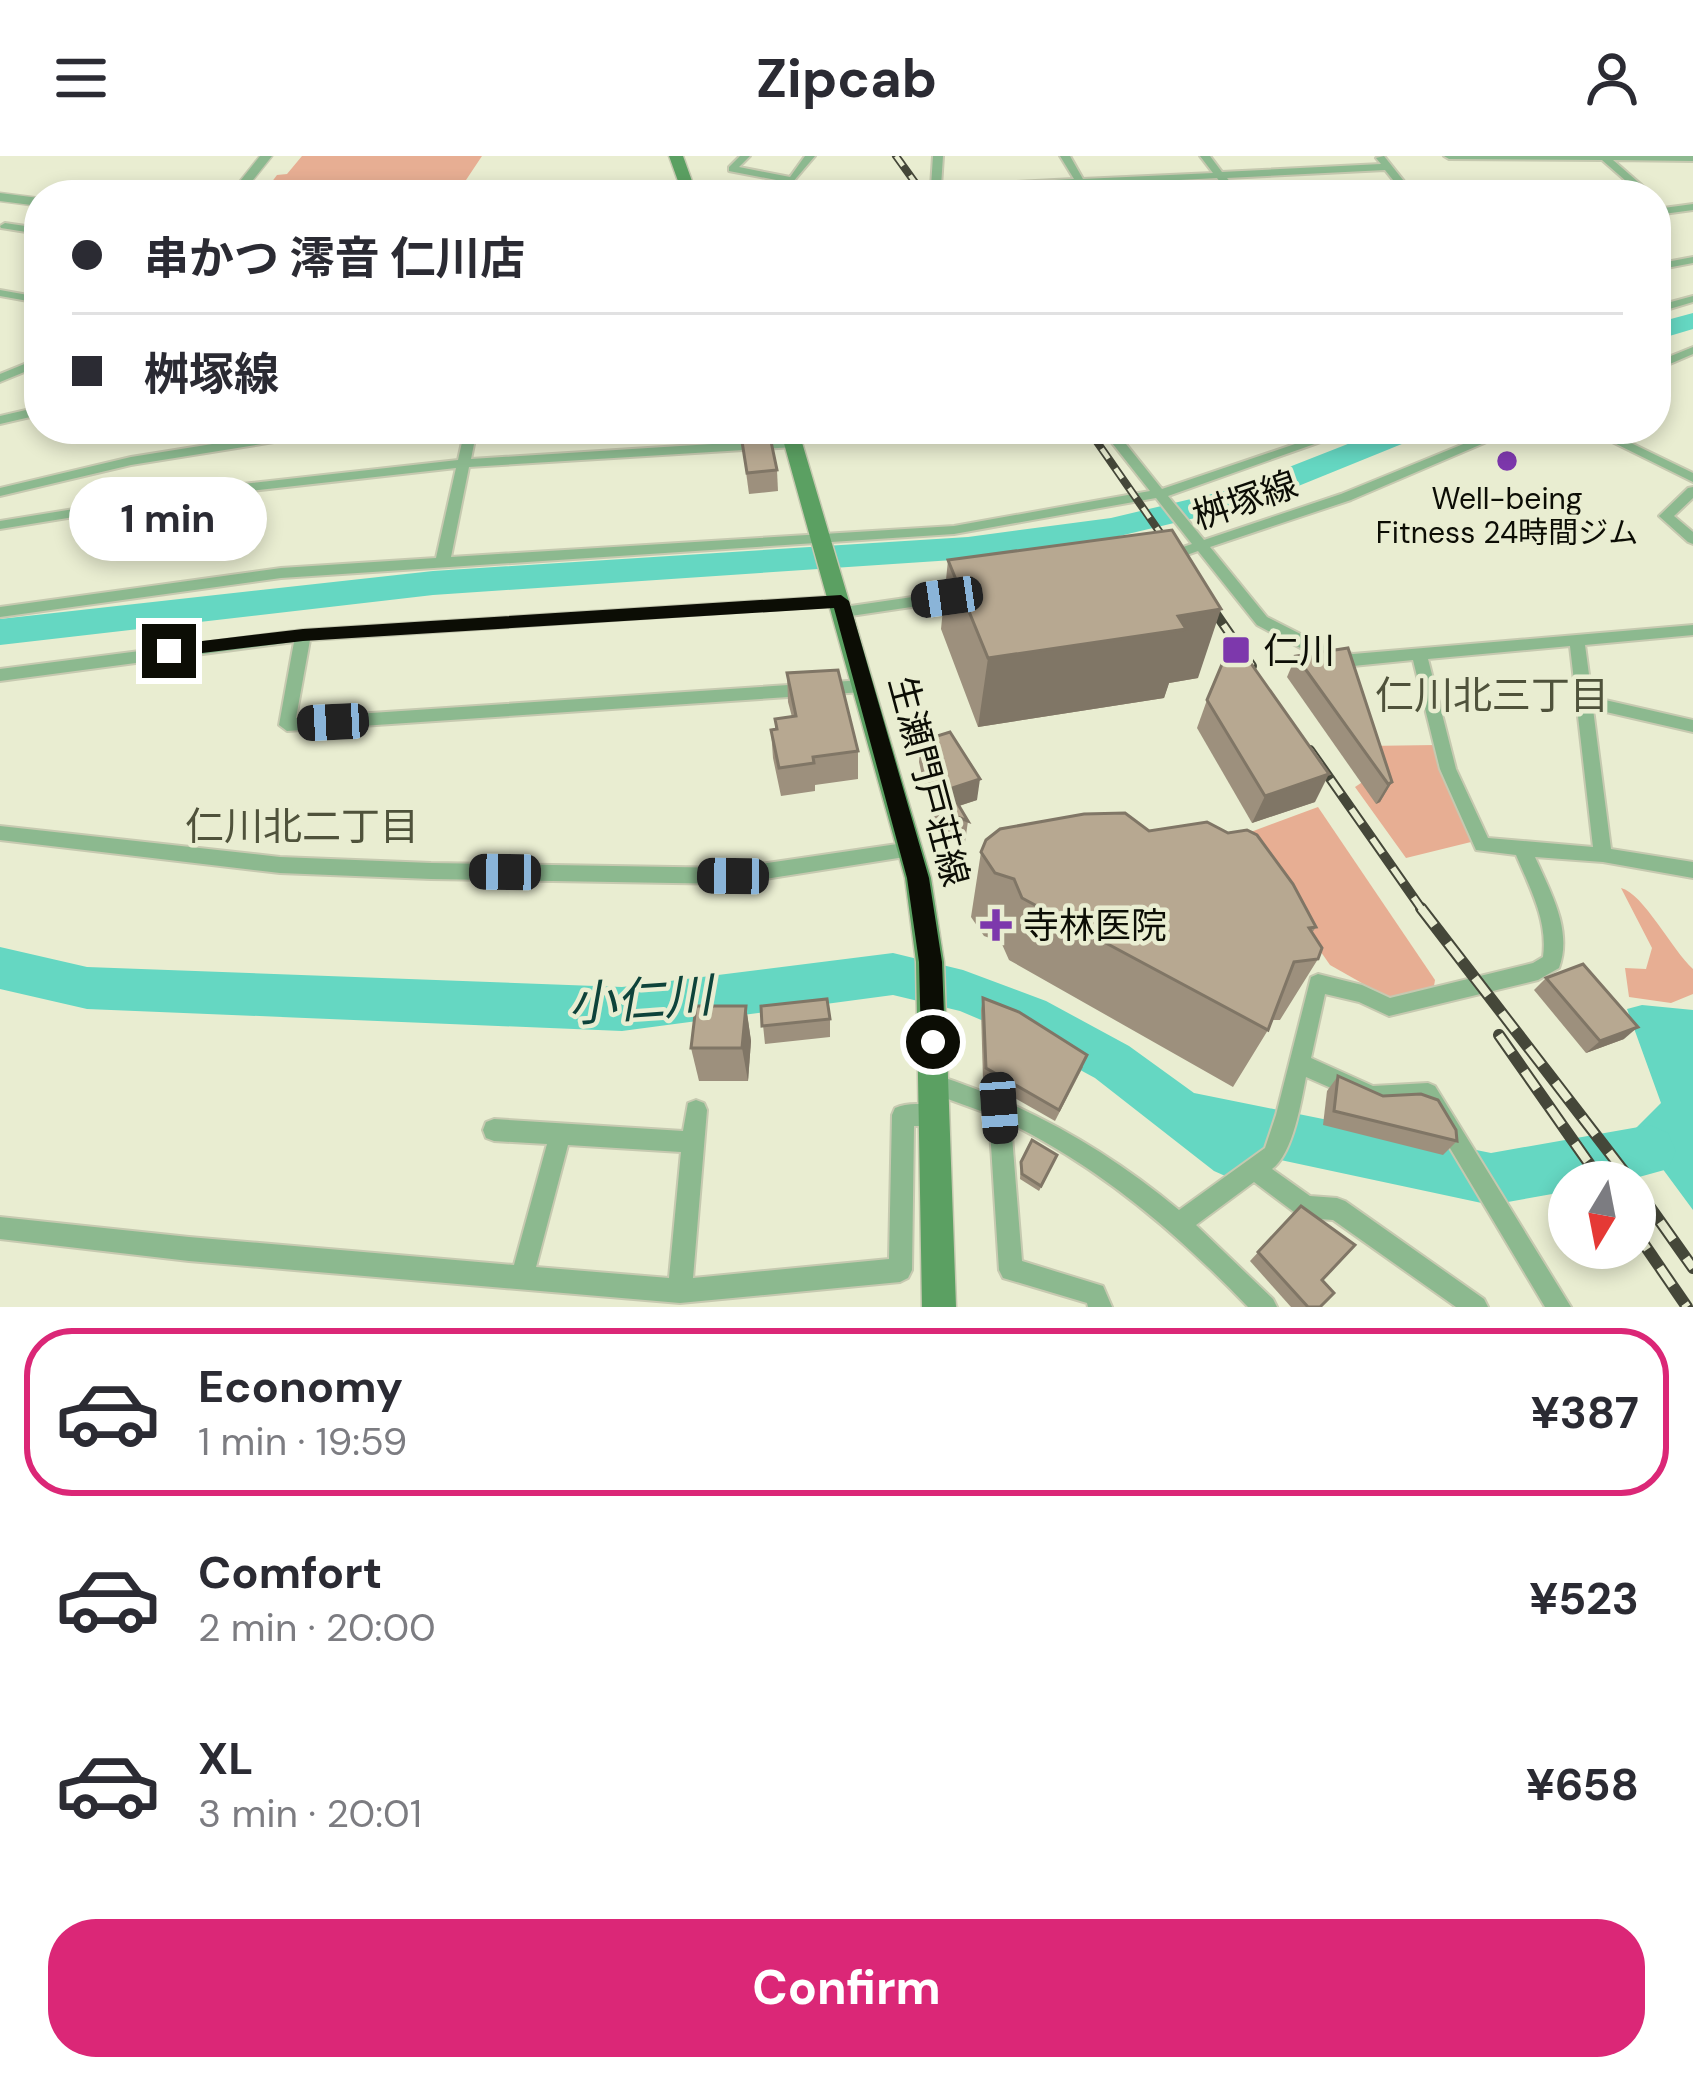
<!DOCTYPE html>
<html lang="en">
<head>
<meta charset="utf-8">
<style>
  body { margin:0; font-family:"DM Sans","Noto Sans JP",sans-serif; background:#f2f2f3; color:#2b2b33; height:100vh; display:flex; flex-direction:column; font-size:45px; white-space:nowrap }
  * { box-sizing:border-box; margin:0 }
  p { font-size:39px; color:#7c7c81 }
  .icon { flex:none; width:66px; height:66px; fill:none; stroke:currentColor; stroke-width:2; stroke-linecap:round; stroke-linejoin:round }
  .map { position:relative; height:1151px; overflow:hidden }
  .side { display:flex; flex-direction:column; background:#fff; flex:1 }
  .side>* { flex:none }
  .banner { position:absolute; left:24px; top:24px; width:1647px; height:264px; border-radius:48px; box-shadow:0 6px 18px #0003; display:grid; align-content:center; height:264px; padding:0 48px; background:#fff }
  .needle { width:78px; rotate:190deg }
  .fabs { position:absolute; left:1548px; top:1005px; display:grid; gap:24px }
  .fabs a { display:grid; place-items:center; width:108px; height:108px; border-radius:50%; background:#fff; box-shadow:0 6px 18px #0003; font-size:60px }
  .end { position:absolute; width:54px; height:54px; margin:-27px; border:15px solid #0c0d05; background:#fff; box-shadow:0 0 0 6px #fff }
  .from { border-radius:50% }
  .bubble { position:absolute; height:84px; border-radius:42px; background:#fff; box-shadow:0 6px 18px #0003; font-size:39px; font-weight:700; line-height:84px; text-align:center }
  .car { position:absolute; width:36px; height:72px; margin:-36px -18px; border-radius:15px; box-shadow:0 0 9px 3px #0007; background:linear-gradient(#222 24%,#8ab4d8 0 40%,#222 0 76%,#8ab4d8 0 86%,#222 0) }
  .banner b { display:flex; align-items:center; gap:42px; height:114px; font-size:45px }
  .banner b+b { border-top:3px solid #e1e1e2 }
  .banner i { width:30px; height:30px; background:#2b2b33 }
  ul { padding:21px 0 0; list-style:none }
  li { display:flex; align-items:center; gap:36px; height:168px; margin:0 24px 18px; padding:0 24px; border:6px solid transparent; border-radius:48px }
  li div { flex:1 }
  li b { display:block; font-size:45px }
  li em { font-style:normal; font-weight:700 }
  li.current { border-color:#db2777 }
  li>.icon { width:108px; height:108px; stroke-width:1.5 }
  .action { display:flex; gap:24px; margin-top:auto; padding:24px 48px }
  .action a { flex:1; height:138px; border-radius:48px; background:#db2777; color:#fff; font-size:48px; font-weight:700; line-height:138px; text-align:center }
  header { display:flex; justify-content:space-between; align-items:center; height:156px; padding:0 48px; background:#fff; font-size:54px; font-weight:700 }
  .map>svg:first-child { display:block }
  .green { fill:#e7ae93 }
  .water { fill:#65d7c2 }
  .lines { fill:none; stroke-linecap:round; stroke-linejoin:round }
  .river { fill:#65d7c2; fill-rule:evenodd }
  .minor-casing { stroke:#c6c9b0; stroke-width:4 }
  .tertiary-casing { stroke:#c6c9b0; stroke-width:3 }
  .secondary-casing { stroke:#c6c9b0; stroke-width:3 }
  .minor { fill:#8cb98f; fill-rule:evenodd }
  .tertiary { fill:#8cb98f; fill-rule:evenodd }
  .secondary { fill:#5ba062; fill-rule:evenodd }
  .rail-far2-casing { stroke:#454739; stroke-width:8 }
  .rail-far1-casing { stroke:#454739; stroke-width:10 }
  .rail-casing { stroke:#454739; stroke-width:12 }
  .rail-far2 { stroke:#e9edd1; stroke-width:4.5; stroke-dasharray:12; stroke-linecap:butt }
  .rail-far1 { stroke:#e9edd1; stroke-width:6; stroke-dasharray:18; stroke-linecap:butt }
  .rail { stroke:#e9edd1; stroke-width:8; stroke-dasharray:22; stroke-linecap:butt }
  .wall { fill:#9d907d }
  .shaded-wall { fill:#807666 }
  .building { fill:#b7a891; stroke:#807666; stroke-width:3 }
  .route { fill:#0c0d05 }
  .poi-dot { fill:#7d38ac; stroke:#e9edd1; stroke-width:4.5 }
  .labels { text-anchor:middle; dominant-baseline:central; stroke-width:9; stroke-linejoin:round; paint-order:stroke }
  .far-poi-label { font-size:30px; fill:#0c0d05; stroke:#e9edd1 }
  .street-label { font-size:36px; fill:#0c0d05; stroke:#e9edd1 }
  .poi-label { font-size:36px; fill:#0c0d05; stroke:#e9edd1; text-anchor:start }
  .neighbourhood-label { font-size:39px; fill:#4f523b; stroke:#e9edd1 }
  .near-water-label { font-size:48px; font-style:italic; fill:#0e433a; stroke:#e9edd1 }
</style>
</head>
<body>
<header><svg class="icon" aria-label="menu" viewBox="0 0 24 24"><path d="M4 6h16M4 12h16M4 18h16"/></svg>Zipcab<svg class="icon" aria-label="person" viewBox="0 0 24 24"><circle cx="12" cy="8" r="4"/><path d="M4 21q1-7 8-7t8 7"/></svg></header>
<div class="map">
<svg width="1693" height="1151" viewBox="0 0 1693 1151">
  <rect width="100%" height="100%" fill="#e9edd1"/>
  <g class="green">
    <path d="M302,0H482L456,39H262L277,19L287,18Z"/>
    <path d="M742,25L891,29L900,39H713Z"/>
    <path d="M1436,589L1471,686L1406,702L1355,631L1361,627L1365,590Z"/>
    <path d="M1318,651L1435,824L1434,830L1390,843L1330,809L1240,680Z"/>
    <path d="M1621,732C1643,737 1672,794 1693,813V838L1671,847L1629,841L1625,812L1646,813L1652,792Z"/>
  </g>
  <path class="water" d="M1642,849L1693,854V1054L1634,974L1661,947L1627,853Z"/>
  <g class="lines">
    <g class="river">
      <path d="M1693,157V173L1656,184V167Z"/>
      <path d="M1386,273H1428L1424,279L1254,348L1111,382L968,403L433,439L0,489V463L433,415L968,381L1111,362L1233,333Z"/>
      <path d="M0,791L87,811L622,831L893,797L963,814L1046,845L1129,890L1194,937L1491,997L1650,969L1668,977L1676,995L1668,1013L1621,1026H1569V1035L1491,1049L1257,999L1250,1015L1232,1023L1214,1015L1095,922L1012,877L960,855L893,839L622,875L87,853L0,833Z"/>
    </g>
    <defs>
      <g id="minor">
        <path d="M740,0H750L739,11L790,21L805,0H815L792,27L729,15V11Z"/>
        <path d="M933,0H943L941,30L1074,23L1060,0H1070L1083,23L1213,17L1200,0H1210L1222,16L1381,8L1376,2L1384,0L1415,39H1405L1385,14L1227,22L1240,39H1230L1217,22L1086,29L1092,39H1082L1077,29L944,36L946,39H936L931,31Z"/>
        <path d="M1444,0H1693V5L1613,4L1653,39H1642L1602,4L1449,3Z"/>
        <path d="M1563,26H1569L1579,39H1569L1561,28Z"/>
        <path d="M1693,48V54L1656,59V53Z"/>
        <path d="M5,67L39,72V78L1,72L0,70Z"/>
        <path d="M1693,101V107L1656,114V108Z"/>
        <path d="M0,134L39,141V147L0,140Z"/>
        <path d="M1693,140V146L1656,157V150Z"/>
        <path d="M1693,191V198L1656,214V206Z"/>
        <path d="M39,202V210L0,226V218Z"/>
        <path d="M39,251V259L0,268V260Z"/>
        <path d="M306,273H336L330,277L131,309L0,340V332L131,301Z"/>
        <path d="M465,273H477L471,303L794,283L800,287L794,291L469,311L451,401L954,370L1150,335L1101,273H1114L1162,333L1339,273H1357L1168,340L1204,384L1341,338L1500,273H1517L1351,344L1210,391L1267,461L1330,493L1353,498L1693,469V479L1585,489L1592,541L1693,564V576L1593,553L1611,693L1693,706V722L1603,706L1535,701C1550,735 1573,774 1559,812L1538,824L1389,860L1359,846L1325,838L1311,902L1373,930L1428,927L1435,930L1571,1151H1545L1423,947L1372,950L1306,921C1301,946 1293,998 1272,1013L1310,1040L1337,1042L1345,1045L1484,1143L1488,1151H1456L1333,1064L1306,1062L1298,1059L1254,1026L1196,1069L1273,1143L1277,1151H1248C1179,1079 1101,1012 1011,968L1022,1105L1103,1130L1112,1151H1088L1087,1147L1003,1122L999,1114L989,958L926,935L923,928L926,921L933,918C1024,947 1105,992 1179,1054L1265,992L1276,959L1311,821L1318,818L1362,829L1390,842L1533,807L1543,801C1548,765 1530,732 1516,699L1476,694L1440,613L1413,504L1353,510L1308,496L1257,469L1198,395L1164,407L1159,405L1157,402L1159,399L1192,388L1156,342L954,378L281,422L0,461V451L281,412L436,402L456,312L197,341L0,373V365L197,333L458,304ZM1570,490L1593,691L1488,682L1456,613L1428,503Z"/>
        <path d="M1586,273H1602L1693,317V326Z"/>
        <path d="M1693,331V342L1674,360L1693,376V388L1688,386L1659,360L1688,332Z"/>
        <path d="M967,433L974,438L972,442L844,461L837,456L844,451Z"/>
        <path d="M841,440L846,441L848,445L846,449L310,484L296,562L863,524L871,530L863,536L287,575L279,569L294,486L0,525V513L303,474Z"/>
        <path d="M0,670L280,701L431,707L733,712L911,686L917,688L920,693L917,698L911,700L733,728L431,723L280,717L0,684Z"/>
        <path d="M696,944L704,947L707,954L693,1122L889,1103L892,959L895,952C908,946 929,947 942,953L945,960L942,967L934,970H914L912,1114L908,1122L900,1126L680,1147L189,1105L0,1083V1061L189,1081L514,1109L547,988L494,985L486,982L483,974L486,966L494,963L683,975L688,947ZM568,989L681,996L669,1122L536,1111Z"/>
      </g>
      <g id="tertiary">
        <path d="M260,0H272L241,39H229Z"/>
        <path d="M0,37L39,42V50L0,45Z"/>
      </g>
      <g id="secondary">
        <path d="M669,0H683L697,39H683Z"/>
        <path d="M780,273H798L931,722L944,806L956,1151H922L916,806L905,722Z"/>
      </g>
    </defs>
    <use href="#minor" class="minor-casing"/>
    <use href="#tertiary" class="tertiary-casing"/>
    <use href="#secondary" class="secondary-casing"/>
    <use href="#minor" class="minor"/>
    <use href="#tertiary" class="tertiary"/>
    <use href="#secondary" class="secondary"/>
    <defs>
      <g id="rail-far2">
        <path d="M896,0L924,39"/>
        <path d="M1088,273L1177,401"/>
        <path d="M1201,436L1205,442"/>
      </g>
      <g id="rail-far1">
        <path d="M1203,439L1252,510"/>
        <path d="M1310,594L1423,755"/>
      </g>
      <g id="rail">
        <path d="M1421,752L1632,1026"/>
        <path d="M1499,879L1602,1026"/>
        <path d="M1635,1030L1693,1112"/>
        <path d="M1635,1075L1687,1151"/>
      </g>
    </defs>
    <use href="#rail-far2" class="rail-far2-casing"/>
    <use href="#rail-far1" class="rail-far1-casing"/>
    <use href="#rail" class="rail-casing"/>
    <use href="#rail-far2" class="rail-far2"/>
    <use href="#rail-far1" class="rail-far1"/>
    <use href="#rail" class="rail"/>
  </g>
  <g class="wall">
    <path d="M741,279L777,314L778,335L749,338Z"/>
    <path d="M948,404L1198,522L1169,527L1164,542L978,571L941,473Z"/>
    <path d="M1296,500L1392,626L1380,646L1376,648L1287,521Z"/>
    <path d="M787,517L858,595V623L815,629V635L781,640L773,602L771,574L775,573V563L792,561L788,546Z"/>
    <path d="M1207,544L1315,646L1252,667L1197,572Z"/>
    <path d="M921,585L977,644L959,650L968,665L965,686L934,674L919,606Z"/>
    <path d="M1149,675L1316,771L1312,777L1318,803L1280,864H1272L1268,874L1233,931L1009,804L1001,786L984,780L971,761L981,696Z"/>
    <path d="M1546,822L1624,883L1586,897L1534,834Z"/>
    <path d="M983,842L1083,911L1055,965L983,924L981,854Z"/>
    <path d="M746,850L751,885L748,925H699L691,892Z"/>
    <path d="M761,850L830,863V881L765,888Z"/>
    <path d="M1338,920L1457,985L1443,999L1323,969L1327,935Z"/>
    <path d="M1055,1005L1039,1035L1020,1023L1021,1006Z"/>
    <path d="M1301,1050L1322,1124L1320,1151H1291L1250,1105Z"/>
  </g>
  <g class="shaded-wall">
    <path d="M1221,453L1198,522L1169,527L1164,542L978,571L988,502L1178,460Z"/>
    <path d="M1329,618L1315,646L1252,667L1265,640Z"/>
    <path d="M980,623L977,644L946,654L949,633Z"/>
    <path d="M1392,626L1380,646L1376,648L1388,628Z"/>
    <path d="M746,850L751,885L748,925L742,892Z"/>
    <path d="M1638,871L1624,883L1586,897L1600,885Z"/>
  </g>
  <g class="building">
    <path d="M769,276L777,314L747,317L741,279Z"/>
    <path d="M1172,374L1221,453L1178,460L1186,473L988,502L948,404Z"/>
    <path d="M1233,482L1329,618L1265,640L1207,544Z"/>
    <path d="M1348,492L1392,626L1388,628L1296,500Z"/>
    <path d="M838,514L858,595L813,601L814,607L779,612L771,574L777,573L775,563L796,560L787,517Z"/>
    <path d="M950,576L980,623L949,633L968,665L936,653L921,585Z"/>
    <path d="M1125,657L1149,675L1207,666L1228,677L1247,674L1257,679L1293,728L1316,771L1309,772L1322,792L1318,803L1294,806L1268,874L1022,742L1014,723L995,717L981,696L986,684L1000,673L1084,658Z"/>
    <path d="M1583,808L1638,871L1600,885L1546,822Z"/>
    <path d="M983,842L1019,856L1087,899L1059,954L986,912Z"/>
    <path d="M827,843L830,863L762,870L761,850Z"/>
    <path d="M696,850H746L742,892H691Z"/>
    <path d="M1338,920L1383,940L1421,938L1438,944L1456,974L1457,985L1334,955Z"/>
    <path d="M1032,984L1057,999L1041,1030L1022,1018L1021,1006Z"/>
    <path d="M1301,1050L1355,1089L1322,1124L1334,1137L1320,1151H1308L1258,1096Z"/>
  </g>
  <path class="route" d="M841,439L849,445L929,722L942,806L945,886L933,898L921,886L919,806L907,722L834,452L303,485L169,501L160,495L169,489L303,473Z"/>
  <g class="poi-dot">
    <circle cx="1507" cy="305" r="12"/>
    <rect x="1221" y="479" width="30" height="30" rx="6"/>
    <path d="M990 751h12v12h12v12h-12v12h-12v-12h-12v-12h12z"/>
  </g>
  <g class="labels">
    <g class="far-poi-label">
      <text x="1507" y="342">Well-being<tspan x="1507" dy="34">Fitness 24時間ジム</tspan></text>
    </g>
    <g class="street-label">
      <text transform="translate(1245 344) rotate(-19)">桝塚線</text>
      <text transform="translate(929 625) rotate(75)">生瀬門戸荘線</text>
    </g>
    <g class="poi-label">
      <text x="1263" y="494">仁川</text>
      <text x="1023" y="769">寺林医院</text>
    </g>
    <g class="neighbourhood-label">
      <text x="1492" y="539">仁川北三丁目</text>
      <text x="302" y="670">仁川北二丁目</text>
    </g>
    <g class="near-water-label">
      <text transform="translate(640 844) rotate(-4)">小仁川</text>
    </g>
  </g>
</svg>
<div class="fabs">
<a><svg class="needle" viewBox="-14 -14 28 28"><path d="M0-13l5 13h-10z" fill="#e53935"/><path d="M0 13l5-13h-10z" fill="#7c7c81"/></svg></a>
</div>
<i class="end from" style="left:933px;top:886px"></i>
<i class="end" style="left:169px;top:495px"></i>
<div class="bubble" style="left:69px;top:321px;width:198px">1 min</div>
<i class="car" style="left:947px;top:441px;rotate:262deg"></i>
<i class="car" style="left:333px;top:566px;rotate:267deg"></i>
<i class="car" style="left:505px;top:716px;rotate:271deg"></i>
<i class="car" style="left:733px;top:720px;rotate:271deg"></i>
<i class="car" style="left:999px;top:952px;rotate:176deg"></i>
<div class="banner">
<b><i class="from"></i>串かつ 澪音 仁川店</b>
<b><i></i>桝塚線</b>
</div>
</div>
<section class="side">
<ul>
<li class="current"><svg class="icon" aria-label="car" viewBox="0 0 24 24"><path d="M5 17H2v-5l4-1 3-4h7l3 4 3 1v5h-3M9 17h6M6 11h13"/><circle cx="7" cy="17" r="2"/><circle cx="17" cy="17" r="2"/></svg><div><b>Economy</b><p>1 min · 19:59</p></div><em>¥387</em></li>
<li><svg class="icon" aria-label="car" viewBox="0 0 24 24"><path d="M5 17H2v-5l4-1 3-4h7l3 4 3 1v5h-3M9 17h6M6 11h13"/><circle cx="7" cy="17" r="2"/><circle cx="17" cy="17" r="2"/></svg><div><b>Comfort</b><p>2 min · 20:00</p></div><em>¥523</em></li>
<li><svg class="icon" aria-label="car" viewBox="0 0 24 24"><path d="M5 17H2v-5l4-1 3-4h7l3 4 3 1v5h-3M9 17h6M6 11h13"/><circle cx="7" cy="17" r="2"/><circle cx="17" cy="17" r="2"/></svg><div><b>XL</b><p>3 min · 20:01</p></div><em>¥658</em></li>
</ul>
<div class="action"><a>Confirm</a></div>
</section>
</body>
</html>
